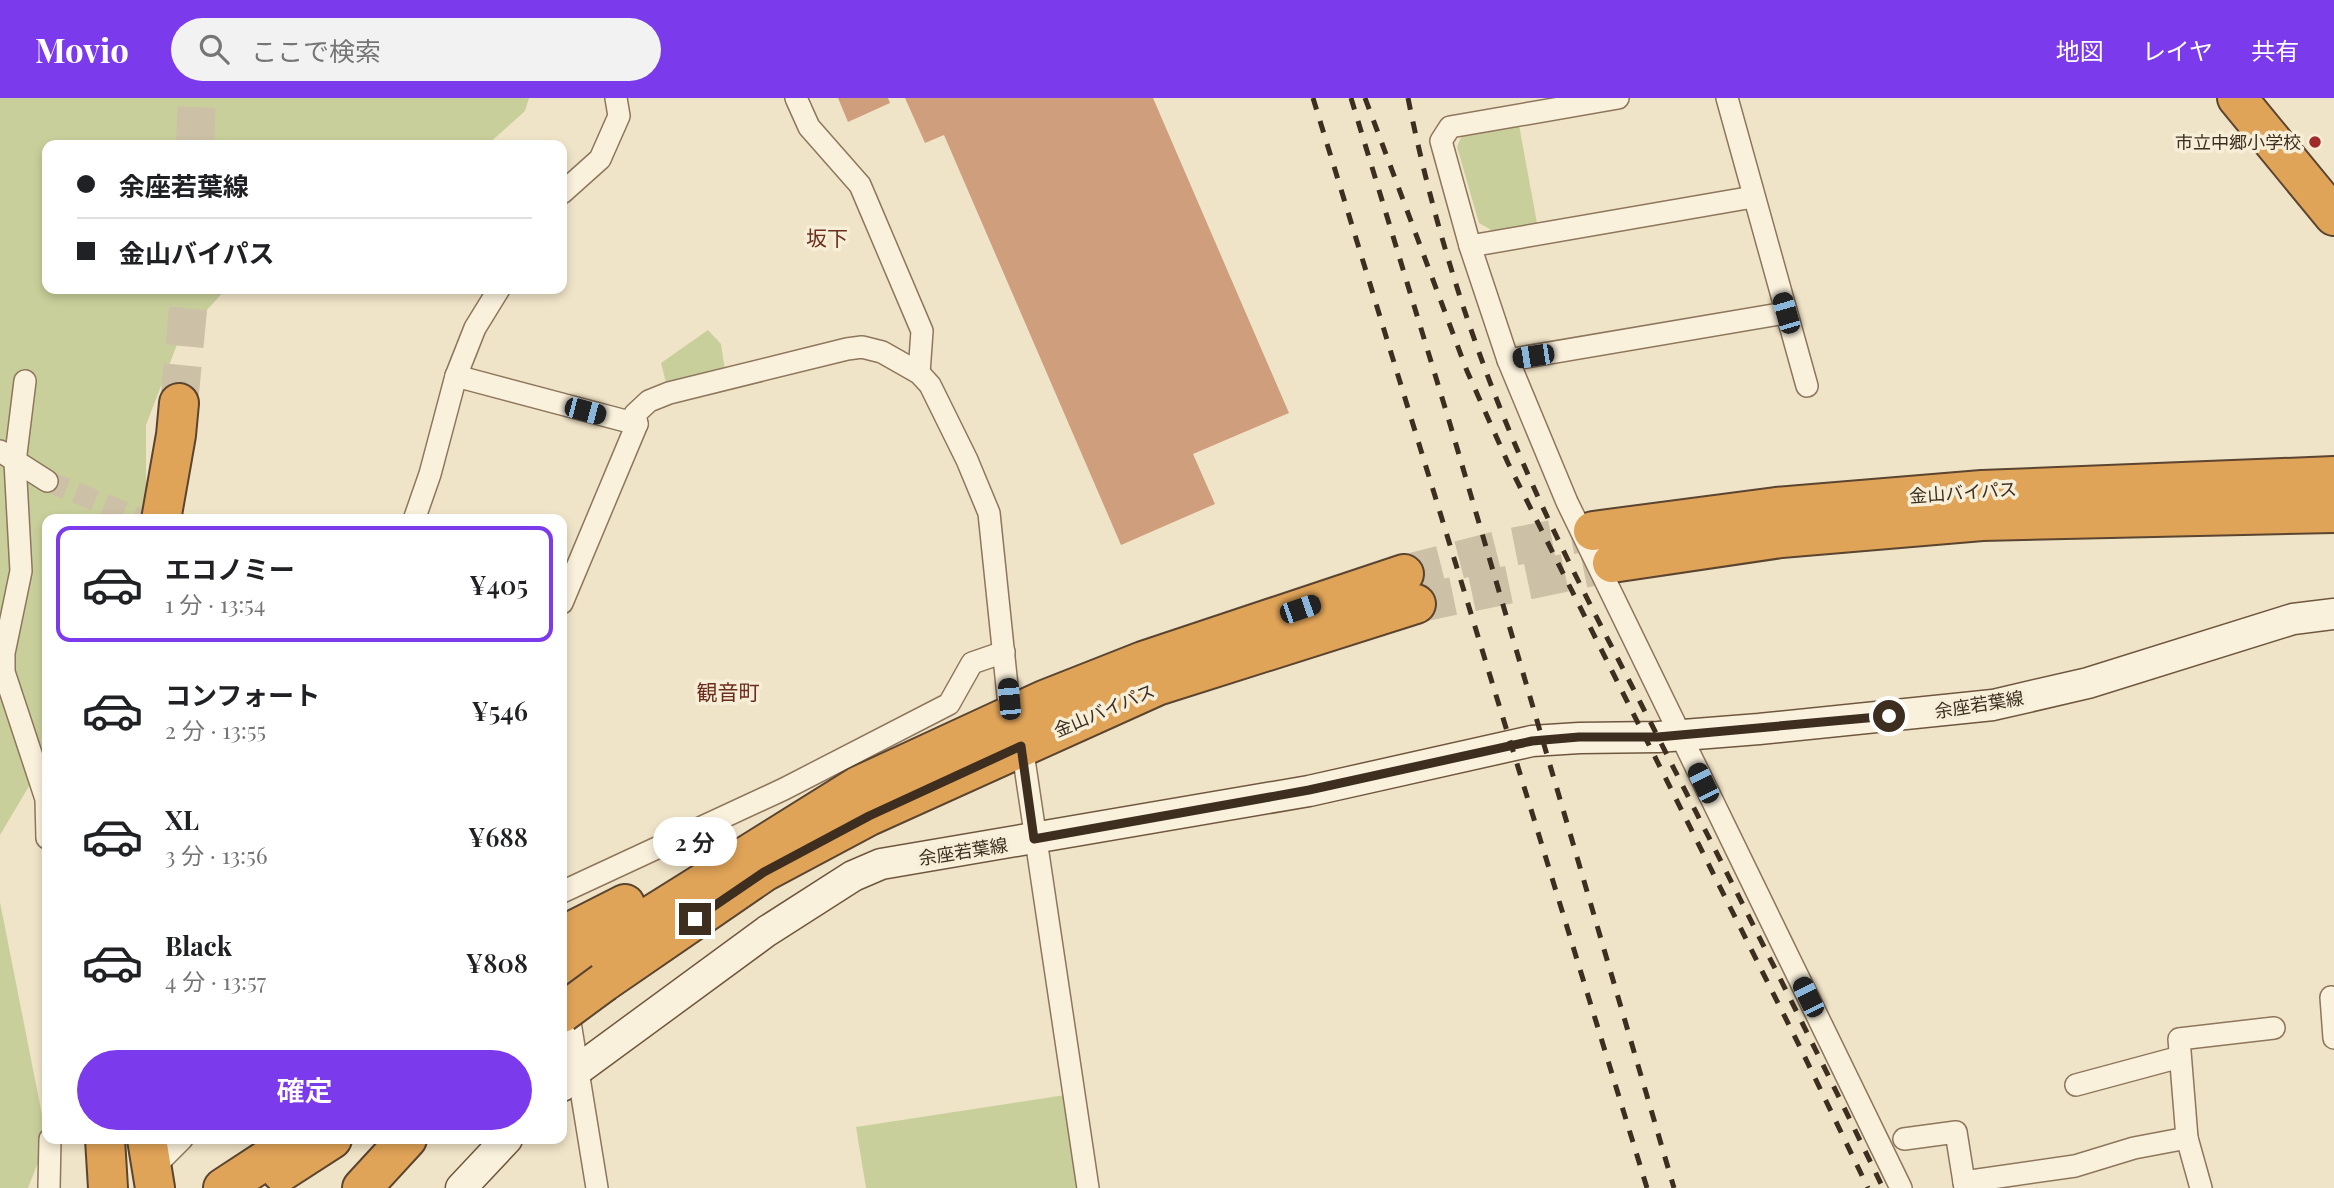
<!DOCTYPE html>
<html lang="ja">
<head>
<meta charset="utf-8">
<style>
  body { margin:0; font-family:"Playfair Display","Noto Sans JP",serif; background:#f2f2f2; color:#202124; height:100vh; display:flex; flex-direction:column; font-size:26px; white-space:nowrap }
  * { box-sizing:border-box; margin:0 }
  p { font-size:23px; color:#757577 }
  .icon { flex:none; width:38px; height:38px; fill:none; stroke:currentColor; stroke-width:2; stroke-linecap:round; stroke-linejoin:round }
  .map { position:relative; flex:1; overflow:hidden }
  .details { position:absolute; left:42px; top:416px; width:525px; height:630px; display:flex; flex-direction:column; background:#fff; border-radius:14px; box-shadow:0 4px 10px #0003 }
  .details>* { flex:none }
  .hud { position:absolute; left:42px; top:42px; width:525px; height:154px; border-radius:14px; box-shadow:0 4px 10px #0003; display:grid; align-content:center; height:154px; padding:0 35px; background:#fff }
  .end { position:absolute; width:32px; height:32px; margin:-16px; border:9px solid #3d2e20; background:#fff; box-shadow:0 0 0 4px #fff }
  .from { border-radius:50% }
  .bubble { position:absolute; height:49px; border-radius:24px; background:#fff; box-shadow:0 4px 10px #0003; font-size:23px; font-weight:600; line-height:49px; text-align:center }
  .car { position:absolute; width:21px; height:42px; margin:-21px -10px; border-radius:9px; box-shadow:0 0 5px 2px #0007; background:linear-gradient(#222 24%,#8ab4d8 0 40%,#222 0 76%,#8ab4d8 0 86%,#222 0) }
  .hud b { display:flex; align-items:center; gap:24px; height:66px; font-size:26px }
  .hud b+b { border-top:2px solid #e0e0e0 }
  .hud i { width:18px; height:18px; background:#202124 }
  ul { padding:12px 0 0; list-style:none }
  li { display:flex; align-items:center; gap:21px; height:116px; margin:0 14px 10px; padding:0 21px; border:4px solid transparent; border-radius:14px }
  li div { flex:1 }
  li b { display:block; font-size:26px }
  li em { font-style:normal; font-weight:600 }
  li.current { border-color:#7c3aed }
  li>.icon { width:63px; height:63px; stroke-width:1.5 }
  .primary-button { display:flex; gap:14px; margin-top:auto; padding:14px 35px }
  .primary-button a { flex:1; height:80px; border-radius:42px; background:#7c3aed; color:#fff; font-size:28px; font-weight:600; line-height:80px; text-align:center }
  header { display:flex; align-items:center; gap:42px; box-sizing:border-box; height:98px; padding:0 35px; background:#7c3aed; color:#fff }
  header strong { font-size:33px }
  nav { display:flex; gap:38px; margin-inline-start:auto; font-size:24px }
  .search { width:490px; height:63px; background:#f2f2f2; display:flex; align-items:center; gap:18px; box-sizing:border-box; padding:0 24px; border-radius:38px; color:#757577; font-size:26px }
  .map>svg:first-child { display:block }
  .green { fill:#c9cf9b }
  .building { fill:#cf9f7d }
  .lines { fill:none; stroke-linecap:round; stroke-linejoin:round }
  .street-tunnel { stroke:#ccc0a6; stroke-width:21; stroke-dasharray:21 10; stroke-linecap:butt }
  .highway-tunnel { stroke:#ccc0a6; stroke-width:38; stroke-dasharray:38 19; stroke-linecap:butt }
  .street-casing { stroke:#8d765c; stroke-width:24 }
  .secondary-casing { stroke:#6f573f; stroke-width:33 }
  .highway-casing { stroke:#5b4430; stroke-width:42 }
  .street { stroke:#faf1dc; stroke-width:21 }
  .secondary { stroke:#faf1dc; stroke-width:30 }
  .highway { stroke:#e0a458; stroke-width:38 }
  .rail { stroke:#3d2e20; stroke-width:5; stroke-dasharray:12 12; stroke-linecap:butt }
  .highway-bridge-casing { stroke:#5b4430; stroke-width:42; stroke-linecap:butt }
  .highway-bridge { stroke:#e0a458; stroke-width:38 }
  .route { stroke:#3d2e20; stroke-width:9 }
  .poi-dot { fill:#9e2a2b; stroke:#f7eed8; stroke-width:2.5 }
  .labels { text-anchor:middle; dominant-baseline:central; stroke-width:7; stroke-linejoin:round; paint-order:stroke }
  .poi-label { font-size:18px; fill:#3d2e20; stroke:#f7eed8; text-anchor:end }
  .street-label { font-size:18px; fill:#3d2e20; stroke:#f7eed8 }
  .quarter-label { font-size:21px; fill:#6b2e1e; stroke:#f7eed8 }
</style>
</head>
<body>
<header>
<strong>Movio</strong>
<div class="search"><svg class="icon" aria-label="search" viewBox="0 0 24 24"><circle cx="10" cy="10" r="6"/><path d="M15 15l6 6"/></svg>ここで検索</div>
<nav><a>地図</a><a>レイヤ</a><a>共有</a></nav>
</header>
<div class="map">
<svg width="2334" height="1090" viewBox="0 0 2334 1090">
  <rect width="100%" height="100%" fill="#f0e4c8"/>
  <g class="green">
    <path d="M0,0H529L525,13L487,47H47V191H226L178,244L146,327V407L142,422H47V658L0,737Z"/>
    <path d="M1519,27L1537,125L1493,133L1479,125L1457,49L1462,37Z"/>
    <path d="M708,232L721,246L725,272L667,288L661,265Z"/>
    <path d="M0,804L47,1042L28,1090H0Z"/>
    <path d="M1072,996L1086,1090H866L856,1029Z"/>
  </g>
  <g class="building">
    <path d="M838,0H888L890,5L848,24Z"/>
    <path d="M905,0H1153L1289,315L1193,356L1215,406L1121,447L944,37L925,45Z"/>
  </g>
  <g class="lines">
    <path class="street-tunnel" d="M47,383L144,422"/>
    <g class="highway-tunnel">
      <path d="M195,47L197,0"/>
      <path d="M179,305L190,191"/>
      <path d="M1404,476L1502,451L1593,433"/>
      <path d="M1416,506L1612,465"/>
    </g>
    <defs>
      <g id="street">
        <path d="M796,0L809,29L860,87L922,233L919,275"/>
        <path d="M1618,0L1450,29L1441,43L1470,148L1508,262L1567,404L1901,1090"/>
        <path d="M1727,0L1807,288"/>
        <path d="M562,95L600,61L619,18L616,0"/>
        <path d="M1470,148L1753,99"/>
        <path d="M1508,262L1785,215"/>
        <path d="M456,278L637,326"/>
        <path d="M25,283L15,364L21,473L4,555V574L46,701L47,740"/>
        <path d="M0,353L47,383"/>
        <path d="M414,422L430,376L456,278L475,230L499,191"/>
        <path d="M562,505L637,326L635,316L649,303L669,295L847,251L862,249L882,254L919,275L930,287L967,362L989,415L1010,617L1022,648L1088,1090"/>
        <path d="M562,794L784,691L949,606L972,565L1004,554"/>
        <path d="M2331,899L2334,940"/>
        <path d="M567,906L597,1090"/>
        <path d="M2076,987L2180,959"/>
        <path d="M1904,1041L1956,1034L1964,1084"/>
        <path d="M164,1059L182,1041"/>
        <path d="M49,1090L50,1041"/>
        <path d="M1965,1090L1964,1084L2075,1068L2134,1050L2187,1040"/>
        <path d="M2201,1090L2187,1040L2179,941L2274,930"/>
      </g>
      <g id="secondary">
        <path d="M562,988L579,971L767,833L853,778L881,766L1309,693L1532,643L1579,640L1658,639L1759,631L1993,607L2088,585L2293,521L2334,516"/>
        <path d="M461,1090L507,1041"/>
      </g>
      <g id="highway">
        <path d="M2237,0L2334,118"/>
        <path d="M161,422L176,337L179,305"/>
        <path d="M1593,433L1776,409L1982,392L2334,378"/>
        <path d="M1612,465L1781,440L1982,423L2334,415"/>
        <path d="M562,838L625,806"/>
        <path d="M562,873L858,688L1044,602L1143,563L1404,476"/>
        <path d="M604,884L764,774L869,718L1157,588L1416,506"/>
        <path d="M105,1041L108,1090"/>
        <path d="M147,1041L155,1090"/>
        <path d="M281,1074L332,1041"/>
        <path d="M223,1090L298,1041"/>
        <path d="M362,1090L407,1041"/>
      </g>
    </defs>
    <use href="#street" class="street-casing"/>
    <use href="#secondary" class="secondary-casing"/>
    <use href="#highway" class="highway-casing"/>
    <use href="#street" class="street"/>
    <use href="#secondary" class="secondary"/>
    <use href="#highway" class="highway"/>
    <g class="rail">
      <path d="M1313,0L1647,1090"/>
      <path d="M1351,0L1450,326L1674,1090"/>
      <path d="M1365,0L1467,273L1508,365L1800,949L1868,1090"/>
      <path d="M1408,0C1433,125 1472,248 1523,365C1564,460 1614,552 1661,645C1736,793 1811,940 1883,1090"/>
    </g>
    <defs>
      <path id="highway-bridge" d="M562,915L604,884"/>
    </defs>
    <use href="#highway-bridge" class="highway-bridge-casing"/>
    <use href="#highway-bridge" class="highway-bridge"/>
  </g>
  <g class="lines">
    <path class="route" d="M695,821L764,774L869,718L1021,648L1034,741L1309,692L1532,643L1579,639H1658L1889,618"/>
  </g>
  <circle class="poi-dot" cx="2315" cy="44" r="7"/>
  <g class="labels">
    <g class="poi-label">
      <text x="2301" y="44">市立中郷小学校</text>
    </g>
    <g class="street-label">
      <text transform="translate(1963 394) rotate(-4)">金山バイパス</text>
      <text transform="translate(1979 606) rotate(-9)">余座若葉線</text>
      <text transform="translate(1104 612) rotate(-23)">金山バイパス</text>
      <text transform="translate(963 753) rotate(-9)">余座若葉線</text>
    </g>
    <g class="quarter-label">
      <text x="827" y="139">坂下</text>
      <text x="728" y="593">観音町</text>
    </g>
  </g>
</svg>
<i class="end from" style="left:1889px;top:618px"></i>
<i class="end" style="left:695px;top:821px"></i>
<div class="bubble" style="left:653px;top:719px;width:84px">2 分</div>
<i class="car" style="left:1786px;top:215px;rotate:344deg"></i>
<i class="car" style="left:1533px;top:258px;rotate:261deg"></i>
<i class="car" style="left:585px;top:313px;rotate:105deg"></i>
<i class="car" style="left:1300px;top:511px;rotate:71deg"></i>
<i class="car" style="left:1009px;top:601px;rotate:355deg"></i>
<i class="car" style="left:1703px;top:685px;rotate:334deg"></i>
<i class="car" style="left:1808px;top:899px;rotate:334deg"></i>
<div class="hud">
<b><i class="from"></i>余座若葉線</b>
<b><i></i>金山バイパス</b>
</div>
<section class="details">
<ul>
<li class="current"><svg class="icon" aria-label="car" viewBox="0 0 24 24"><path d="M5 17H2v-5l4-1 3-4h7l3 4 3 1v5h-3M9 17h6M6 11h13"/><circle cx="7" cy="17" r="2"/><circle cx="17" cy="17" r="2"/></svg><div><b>エコノミー</b><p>1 分 · 13:54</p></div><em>¥405</em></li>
<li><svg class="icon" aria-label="car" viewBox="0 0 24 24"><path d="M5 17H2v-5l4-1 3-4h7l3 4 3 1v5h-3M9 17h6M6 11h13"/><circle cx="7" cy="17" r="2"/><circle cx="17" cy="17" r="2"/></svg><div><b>コンフォート</b><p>2 分 · 13:55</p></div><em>¥546</em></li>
<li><svg class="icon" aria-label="car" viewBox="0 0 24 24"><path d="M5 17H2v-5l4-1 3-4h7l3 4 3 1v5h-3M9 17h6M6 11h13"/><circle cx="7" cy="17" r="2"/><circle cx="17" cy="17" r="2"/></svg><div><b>XL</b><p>3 分 · 13:56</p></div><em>¥688</em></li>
<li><svg class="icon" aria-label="car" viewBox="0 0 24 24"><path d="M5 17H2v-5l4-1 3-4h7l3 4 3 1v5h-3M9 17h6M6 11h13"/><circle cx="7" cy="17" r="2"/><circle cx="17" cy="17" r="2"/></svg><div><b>Black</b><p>4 分 · 13:57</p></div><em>¥808</em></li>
</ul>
<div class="primary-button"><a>確定</a></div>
</section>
</div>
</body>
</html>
